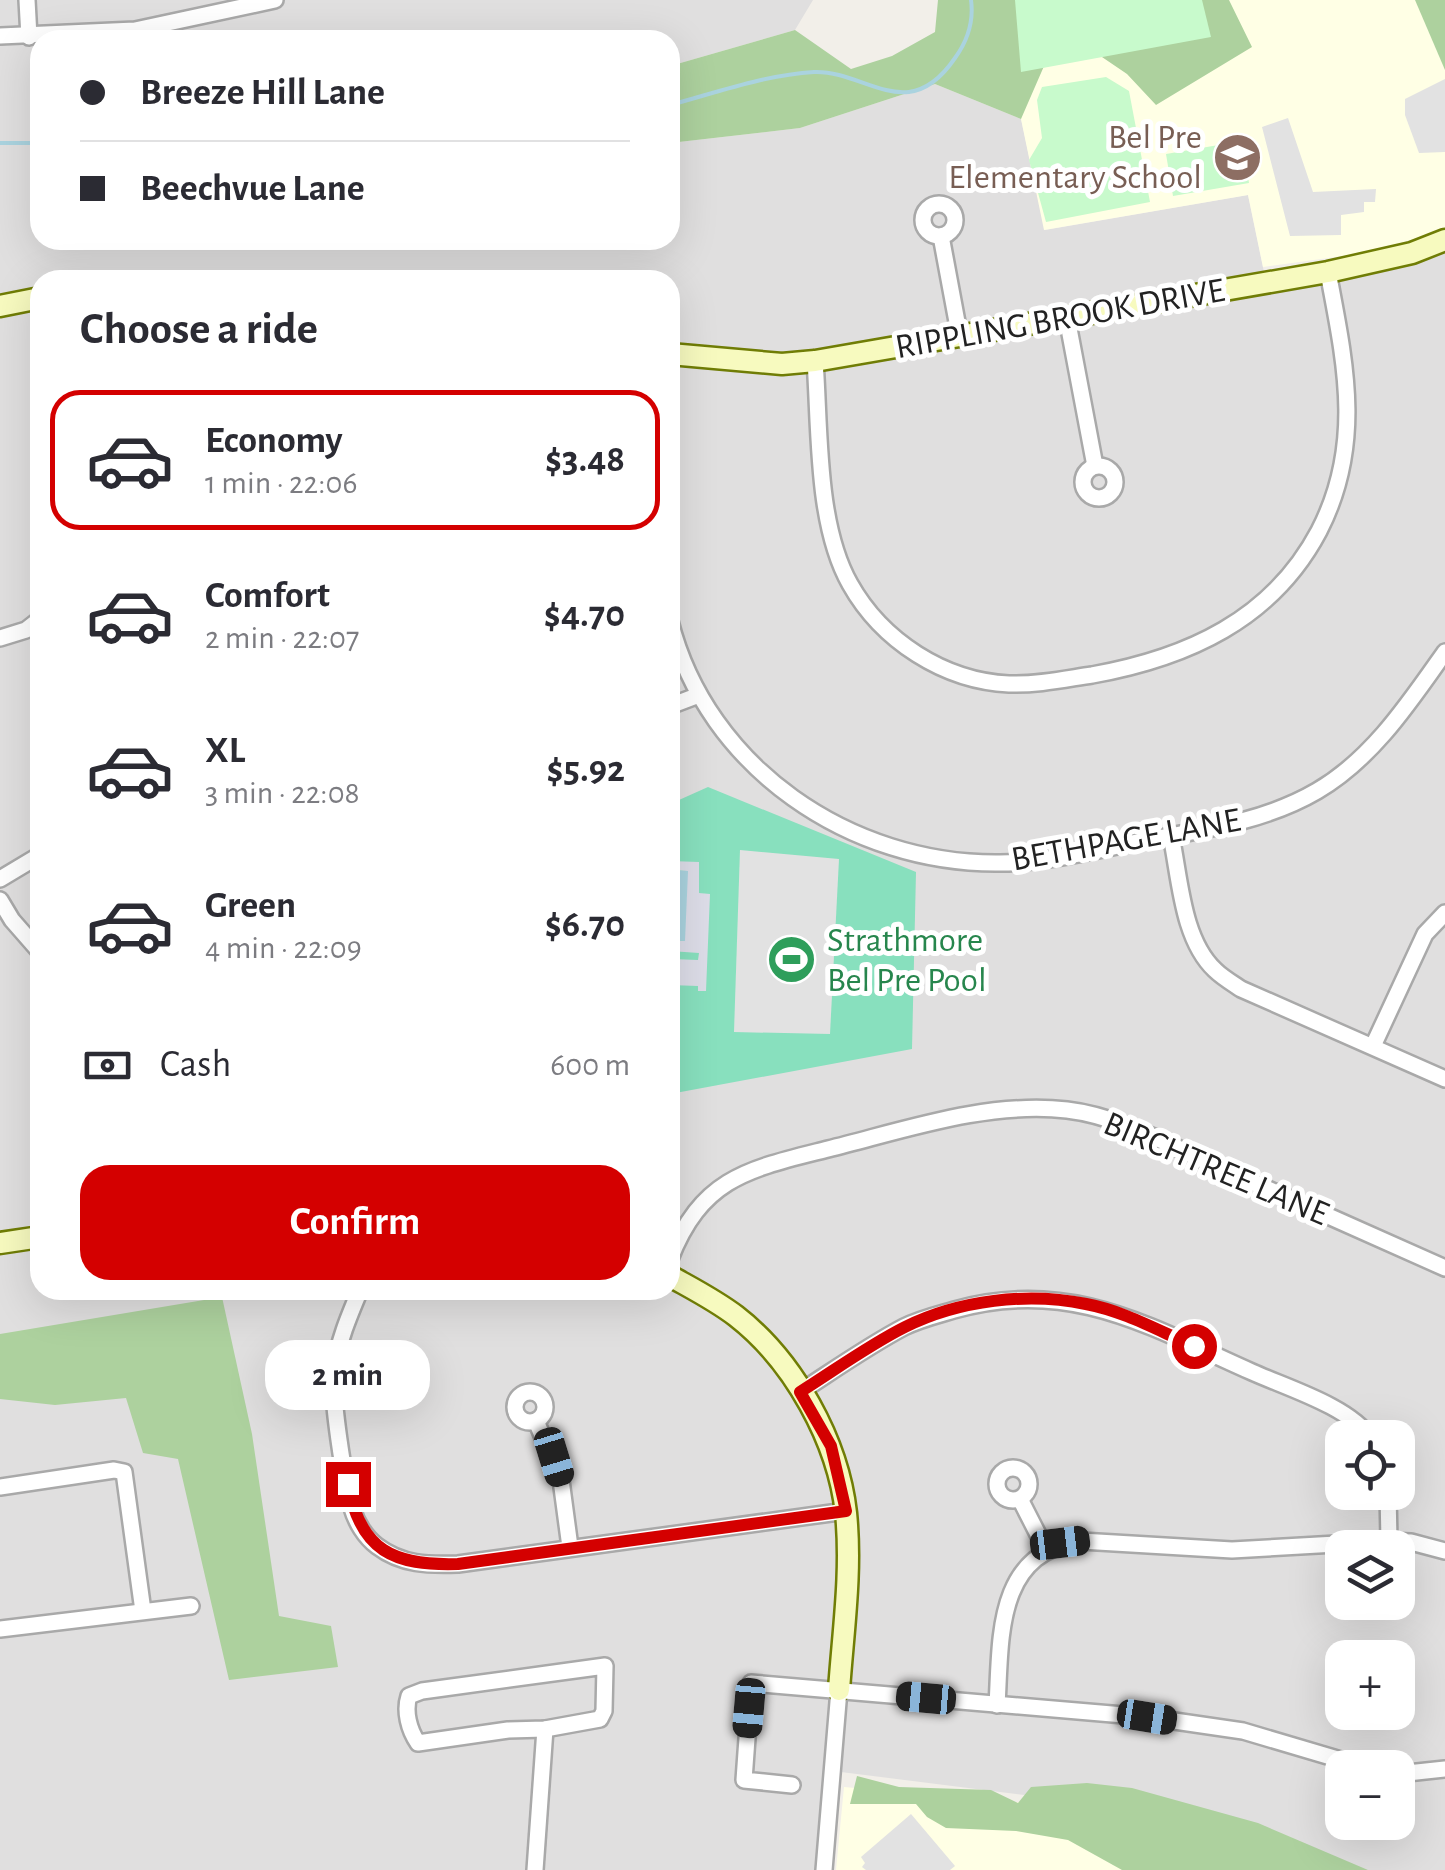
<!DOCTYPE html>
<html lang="en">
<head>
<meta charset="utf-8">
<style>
  body { margin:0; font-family:"Alegreya Sans",sans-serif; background:#f7f7f7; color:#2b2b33; height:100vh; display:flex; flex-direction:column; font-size:38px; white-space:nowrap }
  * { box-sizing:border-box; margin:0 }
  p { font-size:32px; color:#7c7c81 }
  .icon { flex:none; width:55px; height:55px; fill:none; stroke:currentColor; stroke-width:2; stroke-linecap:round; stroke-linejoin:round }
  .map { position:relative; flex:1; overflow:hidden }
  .sheet { position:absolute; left:30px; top:270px; width:650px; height:1030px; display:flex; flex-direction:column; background:#fff; border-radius:30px; box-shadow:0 10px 40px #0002 }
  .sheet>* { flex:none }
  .hud { position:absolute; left:30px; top:30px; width:650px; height:220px; border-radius:30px; box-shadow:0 10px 40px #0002; display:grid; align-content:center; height:220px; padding:0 50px; background:#fff }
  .fabs { position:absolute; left:1325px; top:1420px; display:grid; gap:20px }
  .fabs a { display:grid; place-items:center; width:90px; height:90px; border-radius:20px; background:#fff; box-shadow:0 10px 40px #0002; font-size:50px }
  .end { position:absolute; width:45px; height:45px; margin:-22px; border:12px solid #d40000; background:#fff; box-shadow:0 0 0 5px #fff }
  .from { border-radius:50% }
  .bubble { position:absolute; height:70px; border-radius:30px; background:#fff; box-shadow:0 10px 40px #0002; font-size:32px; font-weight:700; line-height:70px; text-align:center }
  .car { position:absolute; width:30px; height:60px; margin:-30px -15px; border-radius:12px; box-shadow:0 0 8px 2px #0007; background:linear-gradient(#222 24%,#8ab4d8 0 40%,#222 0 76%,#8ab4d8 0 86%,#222 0) }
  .hud b { display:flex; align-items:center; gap:35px; height:95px; font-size:38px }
  .hud b+b { border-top:2px solid #e1e1e2 }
  .hud i { width:25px; height:25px; background:#2b2b33 }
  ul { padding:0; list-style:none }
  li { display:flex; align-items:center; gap:30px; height:140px; margin:0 20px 15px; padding:0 30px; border:5px solid transparent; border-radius:30px }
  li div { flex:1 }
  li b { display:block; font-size:38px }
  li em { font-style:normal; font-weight:700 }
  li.current { border-color:#d40000 }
  li>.icon { width:90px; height:90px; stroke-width:1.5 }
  h2 { padding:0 50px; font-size:45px; line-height:120px }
  .pay { display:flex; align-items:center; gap:25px; height:110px; padding:0 50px; font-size:38px }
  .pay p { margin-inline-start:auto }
  .button { display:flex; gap:20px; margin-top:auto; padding:20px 50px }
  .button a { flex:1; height:115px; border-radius:30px; background:#d40000; color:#fff; font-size:40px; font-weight:700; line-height:115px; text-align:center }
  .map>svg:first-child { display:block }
  .residential { fill:#e0dfdf; fill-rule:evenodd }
  .education { fill:#ffffe5 }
  .forest { fill:#add19e }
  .park { fill:#c8facc }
  .pitch { fill:#88e0be }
  .parking { fill:#e2e2e2 }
  .plaza { fill:#dddde8 }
  .water { fill:#aad3df }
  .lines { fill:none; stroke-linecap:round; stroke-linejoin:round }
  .stream { stroke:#aad3df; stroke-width:4 }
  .street-casing { stroke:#a9a9a9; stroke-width:20 }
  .secondary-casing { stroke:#707d05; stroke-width:25 }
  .street { stroke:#fff; stroke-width:15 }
  .secondary { stroke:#f7fabf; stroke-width:20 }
  .route { stroke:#d40000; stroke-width:12 }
  .labels { text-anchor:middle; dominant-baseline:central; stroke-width:10; stroke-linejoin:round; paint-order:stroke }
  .education-label { font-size:35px; fill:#785e54; stroke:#fff; text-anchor:end }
  .street-label { font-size:35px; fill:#222; stroke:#fff }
  .leisure-label { font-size:35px; fill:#27864d; stroke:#fff; text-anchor:start }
</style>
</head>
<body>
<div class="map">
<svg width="1445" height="1870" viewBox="0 0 1445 1870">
  <rect width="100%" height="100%" fill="#f2efe9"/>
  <path class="residential" d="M0,0H813L795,30L670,66V40H40V240H670V143L800,128L935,84L1021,119L1045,230L1248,195L1266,282L1445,240V1870H1342L1048,1798L833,1771L824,1870H0ZM40,280H670V1290H40ZM1342,1438H1398V1492H1342ZM1342,1548H1398V1602H1342ZM1342,1658H1398V1712H1342ZM1342,1768H1398V1822H1342Z"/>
  <g class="education">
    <path d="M1203,0H1445V229L1372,252L1263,267L1248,195L1044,230L1021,119L1023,71Z"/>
    <path d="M844,1787L1186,1817L1251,1870H836Z"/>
  </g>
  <g class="forest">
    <path d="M938,0H1229L1252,47L1156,105L1127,74L1099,55L1051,50L1021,119L935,84L800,128L670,143V66L795,30L851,69L892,56L935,32Z"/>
    <path d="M1415,0H1445V70Z"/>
    <path d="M222,1297L252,1434L279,1616L331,1626L338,1667L229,1680L178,1459L143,1453L126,1398L55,1405L0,1399V1334Z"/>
    <path d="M857,1776L899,1787L991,1790L1018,1803L1031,1787L1087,1783L1132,1788L1258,1823L1368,1870H1122L1068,1840L1016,1831L946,1828L927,1817L916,1804H850Z"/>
  </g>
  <g class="park">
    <path d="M1015,0H1202L1211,37L1021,72Z"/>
    <path d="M1106,77L1129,91L1150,202L1046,222L1029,160L1042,138L1037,100L1042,87Z"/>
    <path d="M1242,141L1249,183L1173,196L1166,154Z"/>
  </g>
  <path class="pitch" d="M708,787L916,872L912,1049L670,1094V804Z"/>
  <g class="parking">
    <path d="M1445,79V152L1419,153L1405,115V99Z"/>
    <path d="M1288,118L1313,192L1376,189L1375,202H1364V212L1341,215V235L1290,236L1262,127Z"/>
    <path d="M740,850L839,859L830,1034L734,1032Z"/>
    <path d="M911,1814L955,1866L950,1870H866L862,1867L865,1863L861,1857Z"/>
  </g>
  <path class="plaza" d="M670,861L699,862V893L710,894L706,991H698V986L670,985L671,959L698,960L699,953L670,951V940L684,941L687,871L670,870Z"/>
  <path class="water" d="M670,870L688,871L685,941L670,940Z"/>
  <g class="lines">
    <g class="stream">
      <path d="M670,105C718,92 765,75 814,72C866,70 908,127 955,58C968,40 974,22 971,0"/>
      <path d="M0,143H40"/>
    </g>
    <defs>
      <g id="street">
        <path d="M27,0L29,37"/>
        <path d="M0,36L135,30L275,0"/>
        <circle cx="939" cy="220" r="16"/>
        <path d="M941,236L960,338"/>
        <path d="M1067,318L1095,466"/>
        <path d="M815,361C820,429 816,524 850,584C882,641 944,681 1009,684C1037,685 1065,679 1092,675C1187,658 1272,620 1319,531C1364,444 1345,362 1328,272"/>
        <circle cx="1099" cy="482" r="16"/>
        <path d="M670,621C707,768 851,865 1000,863C1047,863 1096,850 1142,841C1202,830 1264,822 1317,791C1372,759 1409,703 1445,652"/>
        <path d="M0,638L26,630L40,619"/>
        <path d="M670,706L699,695"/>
        <path d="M1171,836C1180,878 1182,939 1215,970C1222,977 1232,983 1241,989L1445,1079"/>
        <path d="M0,879L40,855"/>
        <path d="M0,900L12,920L40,952"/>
        <path d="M1373,1046L1425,934L1445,913"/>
        <path d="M670,1259C702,1177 749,1169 828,1149C905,1130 987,1101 1067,1110C1119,1116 1169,1145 1216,1166C1292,1200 1369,1234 1445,1268"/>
        <path d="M360,1290C349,1316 338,1342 334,1371C331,1397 344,1481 352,1508C356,1522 365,1537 377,1546C402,1565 428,1565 458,1564L846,1511"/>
        <circle cx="530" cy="1407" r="15"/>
        <path d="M800,1392C834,1370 868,1346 904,1327C920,1319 937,1315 954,1310C1070,1277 1150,1327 1252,1372C1285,1387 1351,1407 1370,1438"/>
        <path d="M536,1421L561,1480L570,1547"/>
        <circle cx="1013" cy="1484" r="16"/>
        <path d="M0,1487L114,1470L124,1472L143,1611"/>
        <path d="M1388,1492L1389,1541"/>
        <path d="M1020,1499L1046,1550"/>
        <path d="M0,1629L191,1606"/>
        <path d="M605,1666L604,1711L600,1719L545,1729L508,1730L418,1743C409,1730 404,1711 409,1696L422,1691Z"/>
        <path d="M997,1705C1001,1638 995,1552 1081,1541L1232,1550L1389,1541L1411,1542L1445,1551"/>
        <path d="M1398,1774L1445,1769"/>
        <path d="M792,1785L744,1780L751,1683L1147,1717L1243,1731L1368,1768"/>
        <path d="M535,1870L545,1729"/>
        <path d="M824,1870L839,1690"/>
      </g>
      <g id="secondary">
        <path d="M0,306L40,298"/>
        <path d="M670,354L782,364L815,361L1328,272L1412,253L1445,240"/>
        <path d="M0,1243L40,1237"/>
        <path d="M670,1276C693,1289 715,1300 736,1316C794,1361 838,1441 846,1513C852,1572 843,1632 839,1690"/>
      </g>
    </defs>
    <use href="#street" class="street-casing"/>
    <use href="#secondary" class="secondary-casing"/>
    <use href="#street" class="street"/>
    <use href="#secondary" class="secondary"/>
  </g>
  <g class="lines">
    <path class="route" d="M348,1484C360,1551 394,1566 458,1564L846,1511L831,1446L800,1392C835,1370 869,1345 905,1327C959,1300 1028,1292 1086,1304C1124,1311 1159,1331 1194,1346"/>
  </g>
  <defs>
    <symbol id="school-disc" viewBox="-11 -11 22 22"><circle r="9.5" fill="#8d6e63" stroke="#fff"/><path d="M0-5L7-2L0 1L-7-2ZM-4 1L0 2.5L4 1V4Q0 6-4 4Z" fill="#fff"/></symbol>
    <symbol id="stadium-disc" viewBox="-11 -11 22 22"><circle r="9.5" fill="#2e9e5b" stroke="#fff"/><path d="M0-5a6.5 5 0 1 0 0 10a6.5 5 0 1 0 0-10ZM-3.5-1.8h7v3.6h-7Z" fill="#fff"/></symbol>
  </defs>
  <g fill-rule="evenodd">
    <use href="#school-disc" x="1210" y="130" width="55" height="55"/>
    <use href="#stadium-disc" x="764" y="932" width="55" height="55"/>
  </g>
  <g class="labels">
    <g class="education-label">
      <text x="1202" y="137">Bel Pre<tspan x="1202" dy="40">Elementary School</tspan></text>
    </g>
    <g class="street-label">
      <text transform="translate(1060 319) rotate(-10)">RIPPLING BROOK DRIVE</text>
      <text transform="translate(1126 840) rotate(-10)">BETHPAGE LANE</text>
      <text transform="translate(1216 1169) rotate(23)">BIRCHTREE LANE</text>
    </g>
    <g class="leisure-label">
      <text x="827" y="940">Strathmore<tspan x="827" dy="40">Bel Pre Pool</tspan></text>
    </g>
  </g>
</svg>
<div class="fabs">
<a><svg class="icon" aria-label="locate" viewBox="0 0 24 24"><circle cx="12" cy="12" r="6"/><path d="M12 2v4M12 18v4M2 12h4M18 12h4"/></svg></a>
<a><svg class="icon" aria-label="layers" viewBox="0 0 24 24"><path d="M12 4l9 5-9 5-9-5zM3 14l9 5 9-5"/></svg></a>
<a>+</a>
<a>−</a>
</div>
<i class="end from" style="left:1194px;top:1346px"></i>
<i class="end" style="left:348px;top:1484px"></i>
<div class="bubble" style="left:265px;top:1340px;width:165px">2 min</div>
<i class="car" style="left:554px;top:1457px;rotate:163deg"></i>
<i class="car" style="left:1060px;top:1543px;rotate:83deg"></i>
<i class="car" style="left:926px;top:1698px;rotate:275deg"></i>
<i class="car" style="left:749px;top:1708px;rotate:185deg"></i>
<i class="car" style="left:1147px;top:1717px;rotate:99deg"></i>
<div class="hud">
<b><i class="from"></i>Breeze Hill Lane</b>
<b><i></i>Beechvue Lane</b>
</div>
<section class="sheet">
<h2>Choose a ride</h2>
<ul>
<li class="current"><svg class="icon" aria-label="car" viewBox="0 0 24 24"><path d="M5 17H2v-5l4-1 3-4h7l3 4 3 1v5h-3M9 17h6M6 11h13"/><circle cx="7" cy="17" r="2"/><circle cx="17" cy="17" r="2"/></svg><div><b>Economy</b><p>1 min · 22:06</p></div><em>$3.48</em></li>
<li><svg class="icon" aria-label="car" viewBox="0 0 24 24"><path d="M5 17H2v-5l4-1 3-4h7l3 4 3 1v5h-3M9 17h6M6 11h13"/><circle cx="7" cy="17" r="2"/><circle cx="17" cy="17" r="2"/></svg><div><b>Comfort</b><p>2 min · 22:07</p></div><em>$4.70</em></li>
<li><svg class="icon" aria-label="car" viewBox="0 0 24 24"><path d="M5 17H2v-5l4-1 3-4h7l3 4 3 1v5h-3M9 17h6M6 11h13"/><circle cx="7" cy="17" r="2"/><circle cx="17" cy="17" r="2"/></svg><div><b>XL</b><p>3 min · 22:08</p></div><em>$5.92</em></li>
<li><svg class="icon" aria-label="car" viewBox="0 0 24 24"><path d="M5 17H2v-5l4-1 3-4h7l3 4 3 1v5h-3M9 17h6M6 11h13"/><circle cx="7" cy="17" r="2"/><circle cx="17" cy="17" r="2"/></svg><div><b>Green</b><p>4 min · 22:09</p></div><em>$6.70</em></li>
</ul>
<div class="pay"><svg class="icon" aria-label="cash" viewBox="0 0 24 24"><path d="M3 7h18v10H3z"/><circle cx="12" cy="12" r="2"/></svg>Cash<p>600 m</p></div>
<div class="button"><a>Confirm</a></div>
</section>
</div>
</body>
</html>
